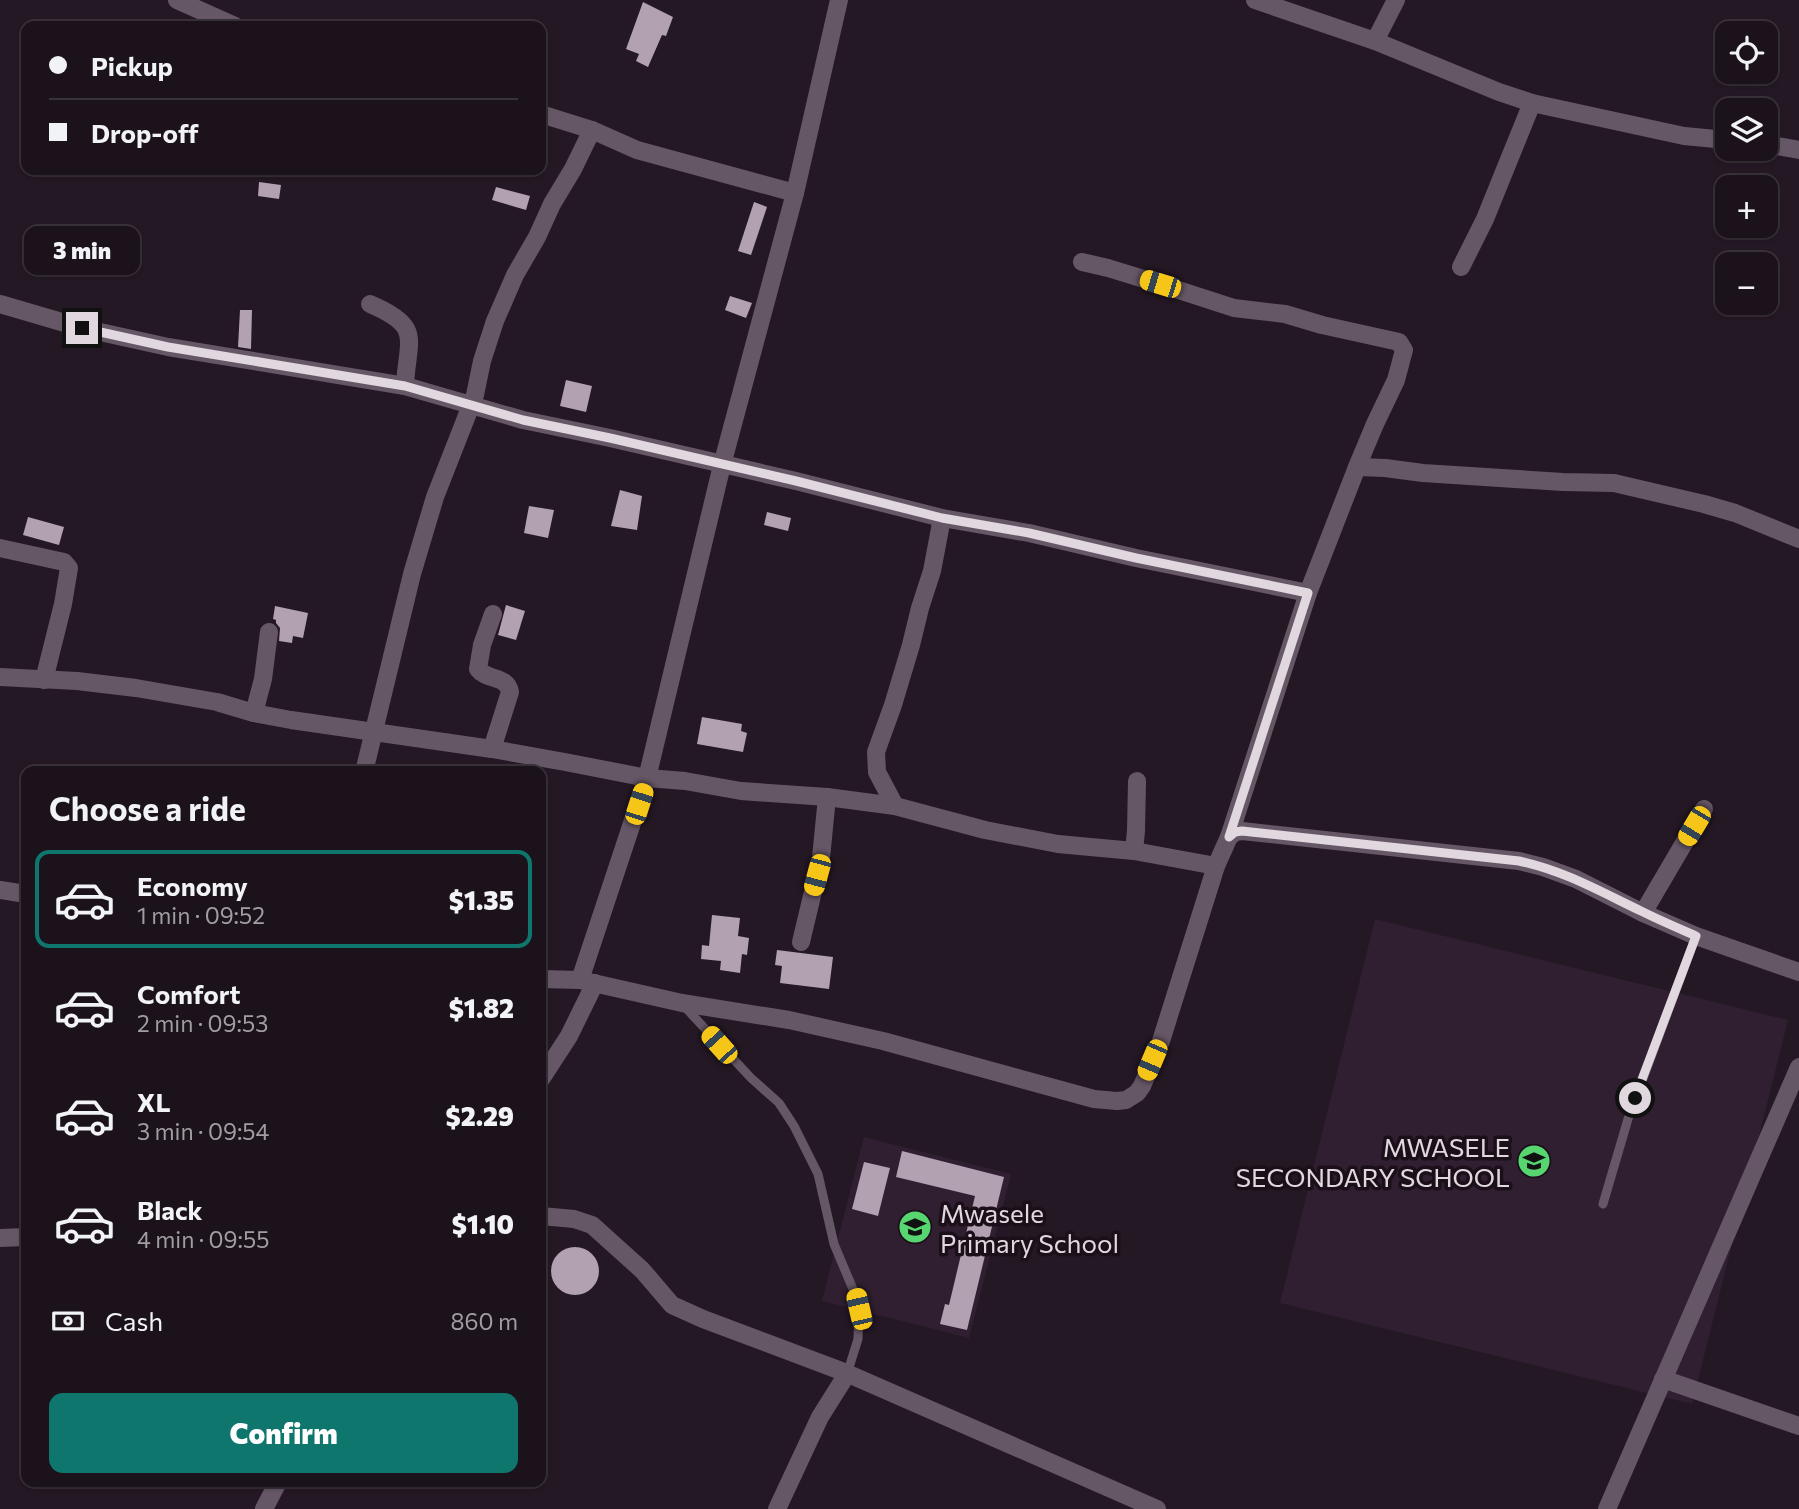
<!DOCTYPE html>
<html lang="en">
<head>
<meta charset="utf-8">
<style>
  body { margin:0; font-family:Commissioner,sans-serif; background:#282028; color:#f1f3f6; height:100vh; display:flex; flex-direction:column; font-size:26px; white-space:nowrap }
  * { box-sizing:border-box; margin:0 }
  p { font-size:23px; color:#a09ea3 }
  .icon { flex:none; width:38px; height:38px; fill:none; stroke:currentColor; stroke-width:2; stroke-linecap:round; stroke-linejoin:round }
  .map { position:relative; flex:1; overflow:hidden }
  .sheet { position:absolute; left:21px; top:766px; width:525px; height:721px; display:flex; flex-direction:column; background:#1b121b; border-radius:14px; box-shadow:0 2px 5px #0004,0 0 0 2px #39323a }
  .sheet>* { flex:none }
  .guide { position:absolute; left:21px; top:21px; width:525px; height:154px; border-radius:14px; box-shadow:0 2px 5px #0004,0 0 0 2px #39323a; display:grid; align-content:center; height:154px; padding:0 28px; background:#1b121b }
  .buttons { position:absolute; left:1715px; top:21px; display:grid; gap:14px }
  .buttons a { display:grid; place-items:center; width:63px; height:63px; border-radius:14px; background:#1b121b; box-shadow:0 2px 5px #0004,0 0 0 2px #39323a; font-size:35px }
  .end { position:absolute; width:32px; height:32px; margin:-16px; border:9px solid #e0d7df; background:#111; box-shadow:0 0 0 4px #111 }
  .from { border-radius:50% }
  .bubble { position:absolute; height:49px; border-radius:14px; background:#1b121b; box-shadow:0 2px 5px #0004,0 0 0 2px #39323a; font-size:23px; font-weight:800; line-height:49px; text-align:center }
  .car { position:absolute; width:21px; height:42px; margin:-21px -10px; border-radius:9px; box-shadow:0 0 5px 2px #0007; background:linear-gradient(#f5c518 24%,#345 0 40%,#f5c518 0 76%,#345 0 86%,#f5c518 0) }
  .guide b { display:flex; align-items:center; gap:24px; height:66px; font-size:26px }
  .guide b+b { border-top:2px solid #39323a }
  .guide i { width:18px; height:18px; background:#f1f3f6 }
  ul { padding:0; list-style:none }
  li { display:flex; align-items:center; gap:21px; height:98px; margin:0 14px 10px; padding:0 14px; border:4px solid transparent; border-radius:14px }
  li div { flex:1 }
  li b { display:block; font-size:26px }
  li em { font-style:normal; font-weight:800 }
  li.on { border-color:#0f766e }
  li>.icon { width:63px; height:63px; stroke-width:1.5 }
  h2 { padding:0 28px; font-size:32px; line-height:84px }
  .pay { display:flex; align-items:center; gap:18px; height:77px; padding:0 28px; font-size:26px }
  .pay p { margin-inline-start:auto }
  .primary-button { display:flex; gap:14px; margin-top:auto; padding:14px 28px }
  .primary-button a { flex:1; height:80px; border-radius:14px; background:#0f766e; color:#fff; font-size:28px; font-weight:800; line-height:80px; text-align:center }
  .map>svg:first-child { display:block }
  .built { fill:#301f30 }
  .building { fill:#b1a1b1 }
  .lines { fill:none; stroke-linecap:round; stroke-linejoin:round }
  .service { stroke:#665766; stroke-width:9 }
  .minor { stroke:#665766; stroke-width:18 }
  .route { stroke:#e0d7df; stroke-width:9 }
  .labels { text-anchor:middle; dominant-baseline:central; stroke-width:7; stroke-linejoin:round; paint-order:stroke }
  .poi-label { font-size:26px; fill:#e0d7df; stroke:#1b0f1a; text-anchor:end }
</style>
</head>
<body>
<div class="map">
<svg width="1799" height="1509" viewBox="0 0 1799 1509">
  <rect width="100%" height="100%" fill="#241824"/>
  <g class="built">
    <path d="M1375,919L1788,1020L1692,1404L1280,1303Z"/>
    <path d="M864,1137L1011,1174L969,1338L822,1301Z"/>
  </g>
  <g class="building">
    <path d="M643,2L673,17L666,36L662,35L648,67L636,61L639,54L626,49Z"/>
    <path d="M259,182L281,185L279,199L258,196Z"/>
    <path d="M496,187L530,196L526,210L492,200Z"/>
    <path d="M754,202L767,207L751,255L738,251Z"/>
    <path d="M730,296L752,303L746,318L725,310Z"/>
    <path d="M240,310H252L251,349L238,347Z"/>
    <path d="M566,380L592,386L586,412L560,406Z"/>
    <path d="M620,490L642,496L637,530L611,526Z"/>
    <path d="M529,506L554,510L548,538L524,533Z"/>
    <path d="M767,512L791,518L788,531L764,525Z"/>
    <path d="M28,517L64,527L59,545L23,535Z"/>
    <path d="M506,605L525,611L516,640L498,635Z"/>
    <path d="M275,606L308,613L303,638L293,636L292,643L279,641L280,628L276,623V620L273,619Z"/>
    <path d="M702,717L742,724L741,731L747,733L743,752L697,744Z"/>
    <path d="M712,915L740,918L738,936L749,938L747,955L742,954L740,973L720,970L721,961L701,959L702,945L709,946Z"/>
    <path d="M777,950L833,957L829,989L780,983L782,966L775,965Z"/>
    <path d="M902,1151L1004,1177L967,1330L940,1324L945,1304L949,1305L975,1196L896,1177Z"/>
    <path d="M864,1162L890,1168L878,1216L852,1209Z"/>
    <circle cx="575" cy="1271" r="24"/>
  </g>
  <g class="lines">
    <g class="service">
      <path d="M683,1005L751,1078L779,1103L794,1126L818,1174L834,1244L855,1294L859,1309L858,1339L847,1374"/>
      <path d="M1603,1204L1628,1119L1696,936"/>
    </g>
    <g class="minor">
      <path d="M177,0L235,26"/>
      <path d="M1255,0L1375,41L1499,92L1532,103L1684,136L1727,140"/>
      <path d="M1375,41L1396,0"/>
      <path d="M592,130L637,150L795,193"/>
      <path d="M1766,144L1799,150"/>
      <path d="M1082,262L1108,268L1160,284L1234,308L1285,314L1322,325L1399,342L1404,350L1396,380L1375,424L1357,467L1308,593L1229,837"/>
      <path d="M1461,267L1485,219L1532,103"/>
      <path d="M0,304L82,328L168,347L405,386L523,420L610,438L796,481L942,518L1029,533L1136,558L1308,593"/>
      <path d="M370,304C424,327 407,339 405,386"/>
      <path d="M1357,467L1385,468L1423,473L1563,482L1614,483L1704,504L1735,513L1799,539"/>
      <path d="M0,548L64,562L69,568L63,604L44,680"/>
      <path d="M0,677L77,681L136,688L217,702L254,713L291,720L492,749L565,762L647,778L685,781L741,791L827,797L895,806L985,830L1058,844L1134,851L1216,866"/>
      <path d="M254,713L263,679L269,632"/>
      <path d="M492,749L510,692C507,675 487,681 478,669L482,645L493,614"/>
      <path d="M364,772L412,574L435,497L475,395L482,361L495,321L515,275L537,237L552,204L573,169L592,130L541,114"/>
      <path d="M895,806L877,772L876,752L893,705L911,645L920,608L932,571L942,518"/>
      <path d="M1134,851L1136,831L1137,781"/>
      <path d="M0,890L26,894"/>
      <path d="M1643,913L1704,809"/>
      <path d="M801,942L821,858L827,797"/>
      <path d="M541,979L580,980L682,1003L789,1020L883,1041L1094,1099L1117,1101L1126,1100L1137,1093L1142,1086L1161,1041L1216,866L1229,837L1235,832L1242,831L1519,861L1543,867L1576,879L1643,913L1696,936L1799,972"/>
      <path d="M580,980L647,778L722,465L795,193L839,0"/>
      <path d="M541,1079L569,1036L595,983"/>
      <path d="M541,1216L574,1219L592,1225L642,1270L672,1305L703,1319L844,1372L1157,1509"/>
      <path d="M0,1238L26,1237"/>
      <path d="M1663,1379L1799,1426"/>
      <path d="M264,1509L278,1482"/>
      <path d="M777,1509L820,1417L847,1374"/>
      <path d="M1607,1509L1799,1067"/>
    </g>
  </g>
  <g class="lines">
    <path class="route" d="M82,328L168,347L405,386L523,420L610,438L796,481L942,518L1029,533L1136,558L1308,593L1229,837L1235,832L1242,831L1519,861C1565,871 1599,891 1641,911C1659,920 1678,928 1696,936L1635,1098"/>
  </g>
  <defs>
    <symbol id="school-disc" viewBox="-11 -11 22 22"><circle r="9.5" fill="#57d570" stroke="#1b0f1a"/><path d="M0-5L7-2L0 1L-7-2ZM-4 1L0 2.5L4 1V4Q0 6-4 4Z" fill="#111"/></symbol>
  </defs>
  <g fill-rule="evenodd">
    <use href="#school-disc" x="1515" y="1142" width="38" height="38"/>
    <use href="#school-disc" x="896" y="1208" width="38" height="38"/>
  </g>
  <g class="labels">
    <g class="poi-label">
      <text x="1510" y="1146">MWASELE<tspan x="1510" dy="30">SECONDARY SCHOOL</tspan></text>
      <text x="940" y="1212" text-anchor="start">Mwasele<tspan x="940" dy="30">Primary School</tspan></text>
    </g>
  </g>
</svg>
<div class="buttons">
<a><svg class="icon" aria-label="locate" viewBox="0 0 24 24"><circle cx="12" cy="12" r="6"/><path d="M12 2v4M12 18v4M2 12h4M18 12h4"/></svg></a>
<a><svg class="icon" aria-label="layers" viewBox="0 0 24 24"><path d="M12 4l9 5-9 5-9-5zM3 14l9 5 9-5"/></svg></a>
<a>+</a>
<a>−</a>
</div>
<i class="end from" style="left:1635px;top:1098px"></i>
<i class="end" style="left:82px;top:328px"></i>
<div class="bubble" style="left:24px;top:226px;width:116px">3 min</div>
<i class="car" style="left:1160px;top:284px;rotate:287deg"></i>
<i class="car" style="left:639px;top:804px;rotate:18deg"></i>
<i class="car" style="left:1694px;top:826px;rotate:211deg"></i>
<i class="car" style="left:817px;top:875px;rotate:195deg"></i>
<i class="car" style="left:719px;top:1045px;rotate:318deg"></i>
<i class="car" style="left:1152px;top:1060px;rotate:203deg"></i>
<i class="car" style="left:859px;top:1309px;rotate:347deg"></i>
<div class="guide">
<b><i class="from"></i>Pickup</b>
<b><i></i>Drop-off</b>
</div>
<section class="sheet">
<h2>Choose a ride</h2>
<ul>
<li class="on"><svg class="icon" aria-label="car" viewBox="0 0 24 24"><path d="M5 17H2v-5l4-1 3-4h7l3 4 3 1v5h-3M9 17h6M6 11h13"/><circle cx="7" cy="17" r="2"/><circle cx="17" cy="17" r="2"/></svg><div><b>Economy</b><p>1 min · 09:52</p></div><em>$1.35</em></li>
<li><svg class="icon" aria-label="car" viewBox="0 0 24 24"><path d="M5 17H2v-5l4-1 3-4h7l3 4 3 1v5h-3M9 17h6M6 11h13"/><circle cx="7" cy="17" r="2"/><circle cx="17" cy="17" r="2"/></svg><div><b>Comfort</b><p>2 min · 09:53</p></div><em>$1.82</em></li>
<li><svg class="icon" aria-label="car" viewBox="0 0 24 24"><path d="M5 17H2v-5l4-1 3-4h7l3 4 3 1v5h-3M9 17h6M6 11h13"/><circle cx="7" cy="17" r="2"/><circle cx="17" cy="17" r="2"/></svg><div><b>XL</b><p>3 min · 09:54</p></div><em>$2.29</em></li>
<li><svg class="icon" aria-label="car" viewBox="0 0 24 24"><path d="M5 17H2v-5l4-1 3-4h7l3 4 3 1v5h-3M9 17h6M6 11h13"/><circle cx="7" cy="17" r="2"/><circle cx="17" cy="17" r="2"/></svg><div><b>Black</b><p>4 min · 09:55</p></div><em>$1.10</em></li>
</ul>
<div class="pay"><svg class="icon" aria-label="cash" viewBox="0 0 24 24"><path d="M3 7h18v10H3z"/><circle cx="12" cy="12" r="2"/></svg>Cash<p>860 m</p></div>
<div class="primary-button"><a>Confirm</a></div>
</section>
</div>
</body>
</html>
